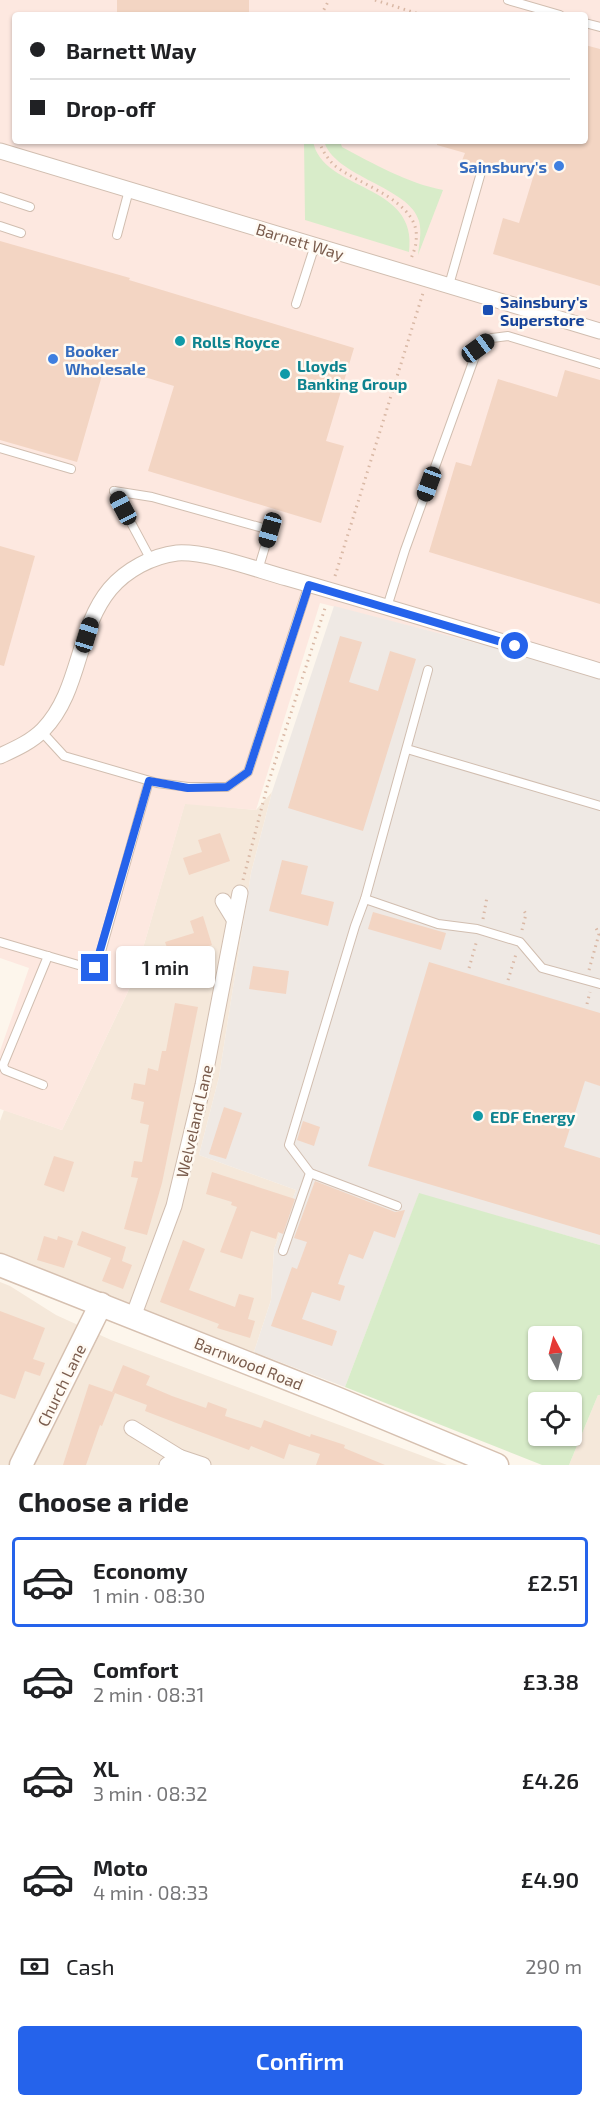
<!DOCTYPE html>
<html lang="en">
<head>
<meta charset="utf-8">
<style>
  body { margin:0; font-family:"Exo 2",sans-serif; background:#f2f2f2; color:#202124; height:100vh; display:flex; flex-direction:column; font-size:22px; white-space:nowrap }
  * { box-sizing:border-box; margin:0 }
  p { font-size:20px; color:#757577 }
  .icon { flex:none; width:33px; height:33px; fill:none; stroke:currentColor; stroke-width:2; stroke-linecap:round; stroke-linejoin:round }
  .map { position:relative; height:1465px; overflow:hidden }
  .drawer { display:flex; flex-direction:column; background:#fff; flex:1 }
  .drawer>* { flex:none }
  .guide { position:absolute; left:12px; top:12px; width:576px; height:132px; border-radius:6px; box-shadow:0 2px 4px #0004; display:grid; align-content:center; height:132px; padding:0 18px; background:#fff }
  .needle { width:39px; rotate:353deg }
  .controls { position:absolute; left:528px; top:1326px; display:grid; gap:12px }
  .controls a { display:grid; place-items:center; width:54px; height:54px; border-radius:6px; background:#fff; box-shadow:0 2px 4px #0004; font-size:30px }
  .end { position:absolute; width:27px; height:27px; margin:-14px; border:8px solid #2563eb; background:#fff; box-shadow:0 0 0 3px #fff }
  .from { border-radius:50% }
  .bubble { position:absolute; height:42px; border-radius:6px; background:#fff; box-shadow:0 2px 4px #0004; font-size:20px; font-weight:600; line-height:42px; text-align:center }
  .car { position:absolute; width:18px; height:36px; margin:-18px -9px; border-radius:8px; box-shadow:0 0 4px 2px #0007; background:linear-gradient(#222 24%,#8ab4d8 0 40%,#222 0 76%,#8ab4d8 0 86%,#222 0) }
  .guide b { display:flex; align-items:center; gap:21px; height:57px; font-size:22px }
  .guide b+b { border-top:2px solid #e0e0e0 }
  .guide i { width:15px; height:15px; background:#202124 }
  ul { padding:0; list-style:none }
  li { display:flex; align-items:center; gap:18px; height:90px; margin:0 12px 9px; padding:0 6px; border:3px solid transparent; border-radius:6px }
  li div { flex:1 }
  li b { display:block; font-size:22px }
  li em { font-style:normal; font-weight:600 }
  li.selected { border-color:#2563eb }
  li>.icon { width:54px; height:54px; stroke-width:1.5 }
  h2 { padding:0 18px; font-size:27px; line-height:72px }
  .pay { display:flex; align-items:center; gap:15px; height:66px; padding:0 18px; font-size:22px }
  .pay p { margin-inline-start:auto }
  .primary-button { display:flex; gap:12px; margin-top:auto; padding:12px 18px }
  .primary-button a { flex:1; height:69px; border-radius:6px; background:#2563eb; color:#fff; font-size:24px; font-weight:600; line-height:69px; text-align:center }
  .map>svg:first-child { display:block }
  .residential { fill:#f5e8da }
  .commercial { fill:#fde8e0; fill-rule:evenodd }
  .industrial { fill:#efe9e4 }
  .green { fill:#d8ecc9; fill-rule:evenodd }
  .building { fill:#f3d5c3 }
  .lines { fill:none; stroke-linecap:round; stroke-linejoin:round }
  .lane-casing { stroke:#d1beb0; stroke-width:10 }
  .street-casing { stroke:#d1beb0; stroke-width:17 }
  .secondary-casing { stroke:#d6c0b0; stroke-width:25 }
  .path { stroke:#d9b8a5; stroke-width:3; stroke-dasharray:1.5 4.5; stroke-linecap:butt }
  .lane { stroke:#fff; stroke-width:8 }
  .street { stroke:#fff; stroke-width:15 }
  .secondary { stroke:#fff; stroke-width:22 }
  .route { stroke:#2563eb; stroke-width:8 }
  .shop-dot { fill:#3f7fe0; stroke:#fffaf3; stroke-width:2 }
  .transit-dot { fill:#1a4fb4; stroke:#fffaf3; stroke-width:2 }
  .culture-dot { fill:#0f9aa8; stroke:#fffaf3; stroke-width:2 }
  .labels { text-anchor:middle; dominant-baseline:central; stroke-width:5; stroke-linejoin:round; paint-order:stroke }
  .shop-label { font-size:16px; font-weight:bold; fill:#366cbe; stroke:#fffaf3; text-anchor:end }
  .street-label { font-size:16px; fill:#7a5c4d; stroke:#fffaf3 }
  .transit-label { font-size:16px; font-weight:bold; fill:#164399; stroke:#fffaf3; text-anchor:start }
  .culture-label { font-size:16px; font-weight:bold; fill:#0d838f; stroke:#fffaf3; text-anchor:start }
</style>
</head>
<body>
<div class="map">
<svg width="600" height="1465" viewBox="0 0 600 1465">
  <rect width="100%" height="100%" fill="#fdf6ec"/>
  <g class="residential">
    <path d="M272,792L251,873L219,1077L199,1155L296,1190L274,1249L271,1300L254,1352L0,1254V1121L4,1110L62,1130L134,979L185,803L256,810Z"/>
    <path d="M0,1282L10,1286L56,1315L111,1340L447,1465H0Z"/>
    <path d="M598,1395H600V1465H569Z"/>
  </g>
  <path class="commercial" d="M0,0H600V675L320,603L256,810L185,804L134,979L62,1130L0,1109V1051L29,968L0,958ZM15,15H585V141H15Z"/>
  <path class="industrial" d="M334,606L600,675V1245L419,1194L345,1387L254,1352L271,1300L274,1249L296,1190L199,1155L219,1077L251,873L272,792Z"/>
  <g class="green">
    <path d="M304,141H313C322,192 419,182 409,252L305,220Z"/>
    <path d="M324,141H340L342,147C374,164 407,183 443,190L418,255C419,244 422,232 419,221C410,187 334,177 324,141Z"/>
    <path d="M419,1193L600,1245V1395H598L569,1465H542L345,1387ZM538,1336H572V1370H538ZM538,1402H572V1436H538Z"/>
  </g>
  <g class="building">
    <rect x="117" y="0" width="132" height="15"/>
    <path d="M585,45L600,49V286L493,254L503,218L519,223L535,171L502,161L498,174L488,171V167L484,163H480L476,167L461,163L465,153L437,145V141H585Z"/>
    <path d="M0,241L130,278L129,280L354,348L326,441L344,446L321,523L148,471L174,386L105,365L77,462L0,440Z"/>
    <path d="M565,370L600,380V604L429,552L456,462L471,466L498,379L557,397Z"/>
    <path d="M0,546L35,556L4,666L0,665Z"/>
    <path d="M340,636L362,642L349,682L378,691L390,651L416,659L363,831L288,808Z"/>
    <path d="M220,833L230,861L189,875L183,858L202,852L198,840Z"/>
    <path d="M282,860L308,866L301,894L334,902L328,926L269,911Z"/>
    <path d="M373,912L446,933L441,950L368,929Z"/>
    <path d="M203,916L212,945L171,959L165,942L194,933L190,921Z"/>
    <path d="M429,962L600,1013V1086L585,1081L564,1147L600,1158V1235L368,1166Z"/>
    <path d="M253,966L289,971L286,994L249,989Z"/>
    <path d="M175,1003L198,1007L162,1183L147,1235L124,1229L138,1178L131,1177L134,1161L142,1162L149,1125L140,1123L144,1102L131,1099L134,1083L145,1085L148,1068L158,1071L162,1051H166Z"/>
    <path d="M224,1107L242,1113L226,1159L209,1154Z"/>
    <path d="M303,1121L320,1127L314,1146L297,1140Z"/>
    <path d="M54,1156L74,1162L64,1192L44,1185Z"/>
    <path d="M212,1172L295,1199L283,1234L278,1232L276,1239L251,1231L242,1259L220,1252L237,1207L231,1205L232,1202L206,1194Z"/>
    <path d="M315,1181L395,1212L405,1210L395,1238L374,1231L363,1259L349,1254L338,1284L345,1286L340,1301L312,1292L302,1319L337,1331L332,1346L271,1326L292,1267L297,1269L307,1242L294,1238Z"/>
    <path d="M82,1231L126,1247L122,1261L132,1265L123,1289L102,1281L111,1258L77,1245Z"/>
    <path d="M44,1236L57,1240L58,1236L73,1241L64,1268L37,1260Z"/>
    <path d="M183,1240L205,1249L189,1290L235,1307L239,1294L254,1298L248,1319L255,1321L250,1338L217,1328L219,1324L160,1302Z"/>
    <path d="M0,1311L45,1328L33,1359L45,1363L40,1376L25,1371L15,1399L0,1394Z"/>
    <path d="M123,1365L150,1376L146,1385L172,1396L206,1408L208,1402L227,1409L225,1416L261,1428L264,1420L310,1437L311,1434L345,1445L344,1448L385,1465H316L320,1454L289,1444L284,1459L251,1446L249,1450L179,1424L145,1411L147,1405L112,1392Z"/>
    <path d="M89,1384L115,1393L102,1426L100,1425L86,1465H63Z"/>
  </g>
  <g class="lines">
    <defs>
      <g id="lane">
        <path d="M508,0L560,15"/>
        <path d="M585,23L600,27"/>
        <path d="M0,197L30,207"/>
        <path d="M0,226L21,233"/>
        <path d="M117,235L129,190"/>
        <path d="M449,285L482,169"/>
        <path d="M296,304L315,245"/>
        <path d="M0,448L71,469"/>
        <path d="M114,491L152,497L270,530L258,570"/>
        <path d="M114,491L151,560"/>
        <path d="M387,607L405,550L478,348L492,338L508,336L600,364"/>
        <path d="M42,732L64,756L157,783L188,787H227L248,772L309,584"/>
        <path d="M407,749L600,806"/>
        <path d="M365,899L438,924L477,929L520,942L542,968L600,984"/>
        <path d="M0,942L92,969L97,966L149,781"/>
        <path d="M43,1085L5,1070L3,1065L48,956"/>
        <path d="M310,1173L397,1206"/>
        <path d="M283,1251L310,1173L289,1145L355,926L365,899L428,670"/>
      </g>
      <g id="street">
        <path d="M0,151L600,331"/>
        <path d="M0,756C15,749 31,742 43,730C81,691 76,630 110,589C126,570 152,556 177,553C208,551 257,570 287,578C392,608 496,640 600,671"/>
        <path d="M223,901L234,919"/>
        <path d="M133,1317L174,1206L203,1085L240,893"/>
        <path d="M132,1428L179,1457"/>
        <path d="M167,1465L179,1457L203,1465"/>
      </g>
      <g id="secondary">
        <path d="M0,1265L336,1398L497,1465"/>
        <path d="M21,1465L101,1304"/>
      </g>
    </defs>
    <use href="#lane" class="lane-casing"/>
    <use href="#street" class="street-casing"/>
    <use href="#secondary" class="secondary-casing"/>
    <g class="path">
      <path d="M375,0L422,15"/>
      <path d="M321,15L329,0"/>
      <path d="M319,141C322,150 327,158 334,165C358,185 422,201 416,241C416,247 413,253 411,259"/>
      <path d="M335,576L423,293"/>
      <path d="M243,880L267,787L326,605"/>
      <path d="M483,919L487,897"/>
      <path d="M522,930L526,914L523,909"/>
      <path d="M469,968L477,940"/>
      <path d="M589,970L599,934L596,928"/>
      <path d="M508,980L516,954"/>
      <path d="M587,1004L590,992"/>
    </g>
    <use href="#lane" class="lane"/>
    <use href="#street" class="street"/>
    <use href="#secondary" class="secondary"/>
  </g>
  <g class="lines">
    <path class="route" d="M95,968L149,781L188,788L227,787L248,772L309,585L515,646"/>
  </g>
  <g class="shop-dot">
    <circle cx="559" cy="166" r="6"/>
    <circle cx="53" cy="359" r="6"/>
  </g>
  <rect class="transit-dot" x="482" y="304" width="12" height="12" rx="3"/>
  <g class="culture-dot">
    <circle cx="180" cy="341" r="6"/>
    <circle cx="285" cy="374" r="6"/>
    <circle cx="478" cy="1116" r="6"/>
  </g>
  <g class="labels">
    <g class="shop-label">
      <text x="547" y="166">Sainsbury's</text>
      <text x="65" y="350" text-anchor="start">Booker<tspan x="65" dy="18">Wholesale</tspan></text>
    </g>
    <g class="street-label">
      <text transform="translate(300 241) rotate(17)">Barnett Way</text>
      <text transform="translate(194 1121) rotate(-77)">Welveland Lane</text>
      <text transform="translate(249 1363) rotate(22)">Barnwood Road</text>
      <text transform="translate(61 1385) rotate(-64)">Church Lane</text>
    </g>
    <g class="transit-label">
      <text x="500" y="301">Sainsbury's<tspan x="500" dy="18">Superstore</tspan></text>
    </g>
    <g class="culture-label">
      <text x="192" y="341">Rolls Royce</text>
      <text x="297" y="365">Lloyds<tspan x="297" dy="18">Banking Group</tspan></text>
      <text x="490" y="1116">EDF Energy</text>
    </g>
  </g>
</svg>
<div class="controls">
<a><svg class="needle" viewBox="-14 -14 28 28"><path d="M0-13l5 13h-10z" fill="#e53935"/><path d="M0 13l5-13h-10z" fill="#757577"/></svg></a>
<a><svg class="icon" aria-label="locate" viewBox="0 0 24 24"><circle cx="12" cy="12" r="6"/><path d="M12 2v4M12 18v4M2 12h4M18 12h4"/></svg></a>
</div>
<i class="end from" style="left:515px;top:646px"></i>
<i class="end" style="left:95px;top:968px"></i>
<div class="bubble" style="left:116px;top:946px;width:99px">1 min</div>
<i class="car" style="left:478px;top:348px;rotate:54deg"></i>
<i class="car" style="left:429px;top:484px;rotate:200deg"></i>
<i class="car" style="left:123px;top:508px;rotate:332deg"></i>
<i class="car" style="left:270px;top:530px;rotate:196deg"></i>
<i class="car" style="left:87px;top:635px;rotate:17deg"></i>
<div class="guide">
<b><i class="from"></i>Barnett Way</b>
<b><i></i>Drop-off</b>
</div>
</div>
<section class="drawer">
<h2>Choose a ride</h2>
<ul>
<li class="selected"><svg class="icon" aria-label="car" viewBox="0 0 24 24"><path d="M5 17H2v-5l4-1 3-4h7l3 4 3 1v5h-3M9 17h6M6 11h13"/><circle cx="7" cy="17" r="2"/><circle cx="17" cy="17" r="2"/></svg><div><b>Economy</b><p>1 min · 08:30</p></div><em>£2.51</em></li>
<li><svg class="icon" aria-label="car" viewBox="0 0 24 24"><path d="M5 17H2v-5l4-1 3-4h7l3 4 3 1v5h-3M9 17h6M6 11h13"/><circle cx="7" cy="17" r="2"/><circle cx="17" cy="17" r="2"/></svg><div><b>Comfort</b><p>2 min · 08:31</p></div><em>£3.38</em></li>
<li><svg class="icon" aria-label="car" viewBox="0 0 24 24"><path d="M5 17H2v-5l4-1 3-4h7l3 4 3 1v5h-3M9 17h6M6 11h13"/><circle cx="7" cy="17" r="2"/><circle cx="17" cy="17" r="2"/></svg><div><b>XL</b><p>3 min · 08:32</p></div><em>£4.26</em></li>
<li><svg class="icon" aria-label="car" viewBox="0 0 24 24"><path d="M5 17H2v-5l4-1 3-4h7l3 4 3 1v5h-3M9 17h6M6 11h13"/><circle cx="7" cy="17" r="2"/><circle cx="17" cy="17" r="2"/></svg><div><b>Moto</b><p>4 min · 08:33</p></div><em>£4.90</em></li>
</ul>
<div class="pay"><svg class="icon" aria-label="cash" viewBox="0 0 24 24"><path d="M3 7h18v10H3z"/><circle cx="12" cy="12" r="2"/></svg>Cash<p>290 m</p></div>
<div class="primary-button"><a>Confirm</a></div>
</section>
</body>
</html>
